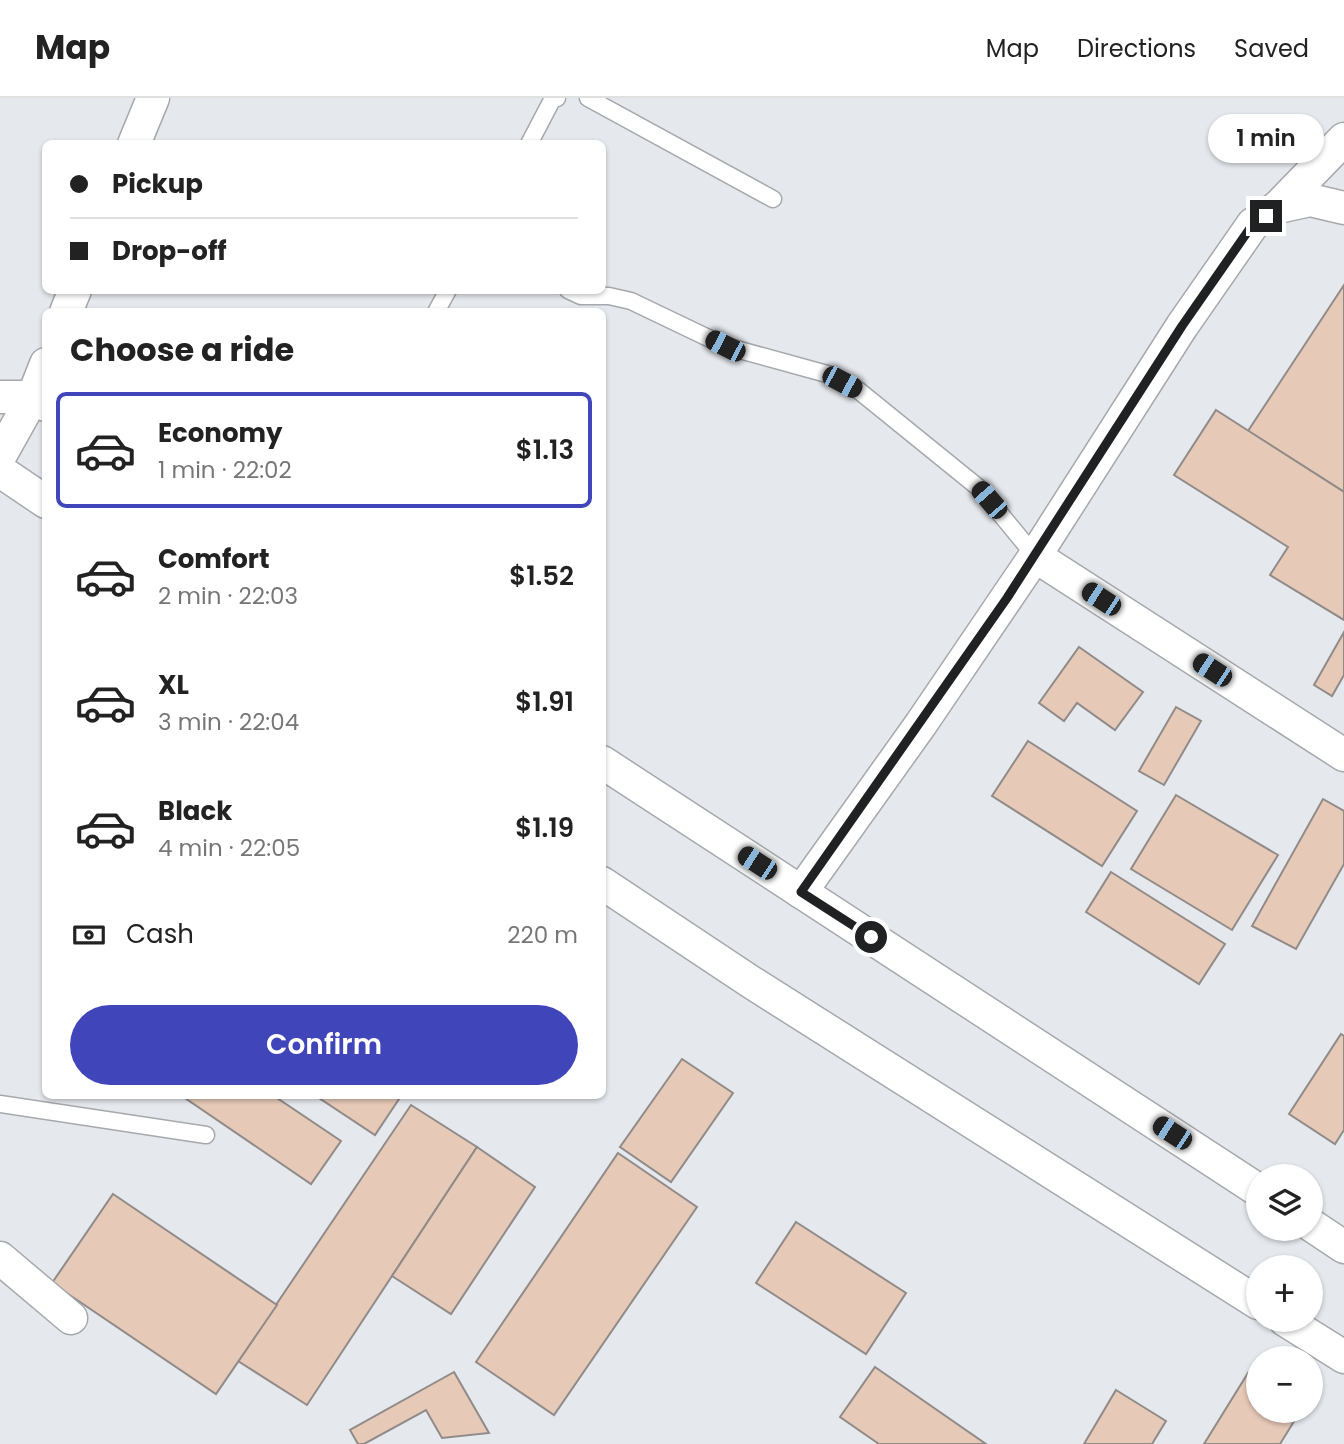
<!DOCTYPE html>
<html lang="en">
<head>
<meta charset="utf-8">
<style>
  body { margin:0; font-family:Poppins,sans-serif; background:#f6f6f6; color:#222; height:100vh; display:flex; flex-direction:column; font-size:26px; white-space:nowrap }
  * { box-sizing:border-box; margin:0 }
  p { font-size:23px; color:#767676 }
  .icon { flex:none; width:38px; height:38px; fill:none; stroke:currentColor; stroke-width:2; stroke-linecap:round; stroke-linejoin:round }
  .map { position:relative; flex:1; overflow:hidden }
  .panel { position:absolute; left:42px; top:210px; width:564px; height:791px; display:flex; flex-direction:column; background:#fff; border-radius:10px; box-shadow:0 2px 5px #0004 }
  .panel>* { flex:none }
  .hud { position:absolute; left:42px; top:42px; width:564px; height:154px; border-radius:10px; box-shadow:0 2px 5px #0004; display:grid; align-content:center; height:154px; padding:0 28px; background:#fff }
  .buttons { position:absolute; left:1246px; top:1066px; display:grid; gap:14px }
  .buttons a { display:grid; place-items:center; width:77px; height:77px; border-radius:50%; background:#fff; box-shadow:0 2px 5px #0004; font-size:35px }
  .end { position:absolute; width:32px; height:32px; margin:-16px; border:9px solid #202123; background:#fff; box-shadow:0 0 0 4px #fff }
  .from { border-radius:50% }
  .bubble { position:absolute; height:49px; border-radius:24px; background:#fff; box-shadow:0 2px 5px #0004; font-size:23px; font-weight:600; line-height:49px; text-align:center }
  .car { position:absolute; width:21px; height:42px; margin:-21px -10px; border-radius:9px; box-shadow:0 0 5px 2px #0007; background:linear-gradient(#222 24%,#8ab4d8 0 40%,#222 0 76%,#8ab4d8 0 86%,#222 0) }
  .hud b { display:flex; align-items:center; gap:24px; height:66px; font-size:26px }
  .hud b+b { border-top:2px solid #e0e0e0 }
  .hud i { width:18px; height:18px; background:#222 }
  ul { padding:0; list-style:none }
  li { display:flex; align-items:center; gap:21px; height:116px; margin:0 14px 10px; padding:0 14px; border:4px solid transparent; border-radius:10px }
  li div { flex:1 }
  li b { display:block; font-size:26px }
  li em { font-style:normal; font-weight:600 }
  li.selected { border-color:#4046ba }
  li>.icon { width:63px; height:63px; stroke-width:1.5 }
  h2 { padding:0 28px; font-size:32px; line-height:84px }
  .pay { display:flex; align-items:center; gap:18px; height:77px; padding:0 28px; font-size:26px }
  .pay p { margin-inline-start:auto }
  .button { display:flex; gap:14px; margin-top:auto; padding:14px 28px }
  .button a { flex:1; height:80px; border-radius:42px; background:#4046ba; color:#fff; font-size:28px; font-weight:600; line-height:80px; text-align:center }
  header { display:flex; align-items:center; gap:42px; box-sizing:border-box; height:98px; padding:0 35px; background:#fff; border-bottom:2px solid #e0e0e0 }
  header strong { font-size:33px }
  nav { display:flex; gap:38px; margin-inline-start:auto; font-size:24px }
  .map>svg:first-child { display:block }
  .building { fill:#e7c9b8; stroke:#908b88; stroke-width:2 }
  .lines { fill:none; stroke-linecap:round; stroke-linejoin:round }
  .service-casing { stroke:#a6a8ad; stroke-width:19 }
  .minor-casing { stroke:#a6a8ad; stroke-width:35 }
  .service { stroke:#fff; stroke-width:16 }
  .minor { stroke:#fff; stroke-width:32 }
  .route { stroke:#202123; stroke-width:9 }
</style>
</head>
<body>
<header>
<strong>Map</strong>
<nav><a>Map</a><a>Directions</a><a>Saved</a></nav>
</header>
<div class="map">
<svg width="1344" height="1346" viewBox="0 0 1344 1346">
  <rect width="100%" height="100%" fill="#e5e8ed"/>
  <g class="building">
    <path d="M1344,187V394L1248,333Z"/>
    <path d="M1216,312L1344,394V522L1270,477L1288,449L1174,377Z"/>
    <path d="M1344,534V577L1332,598L1314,587Z"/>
    <path d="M1079,549L1143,594L1115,632L1077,605L1064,623L1039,605Z"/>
    <path d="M1176,609L1201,623L1164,687L1139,673Z"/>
    <path d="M1028,643L1137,713L1102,768L992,698Z"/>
    <path d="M1176,697L1278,757L1232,832L1131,771Z"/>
    <path d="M1323,701L1344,713V766L1296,851L1252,828Z"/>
    <path d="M1111,774L1225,846L1199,886L1086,814Z"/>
    <path d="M1341,936L1344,938V1032L1335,1046L1289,1016Z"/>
    <path d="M682,961L733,995L671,1084L620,1049Z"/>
    <path d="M182,998H274L341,1043L311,1086Z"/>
    <path d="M316,998H401L375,1037Z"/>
    <path d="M411,1007L477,1049L307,1307L238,1263Z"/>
    <path d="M477,1049L535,1089L451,1216L392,1178Z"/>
    <path d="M618,1055L697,1109L554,1317L476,1264Z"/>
    <path d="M113,1096L277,1207L216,1296L52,1185Z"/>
    <path d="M796,1124L906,1195L866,1256L756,1185Z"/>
    <path d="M875,1269L986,1346H879L840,1319Z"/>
    <path d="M454,1274L489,1335L442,1340L426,1312L364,1346H358L350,1332Z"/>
    <path d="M1248,1275L1258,1282V1312H1301L1280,1346H1204Z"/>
    <path d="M1116,1292L1166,1323L1152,1346H1084Z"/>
  </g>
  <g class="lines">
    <defs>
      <g id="service">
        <path d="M588,0L773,101"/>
        <path d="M529,46L552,2L557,0"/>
        <path d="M568,192L581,198H609L631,203L725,248L827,276L858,292L979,390L1035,458"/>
        <path d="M436,214L448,192"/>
        <path d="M0,1006L206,1037"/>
      </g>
      <g id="minor">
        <path d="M134,46L153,0"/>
        <path d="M1278,109L1344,41"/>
        <path d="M66,214L75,192"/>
        <path d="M0,299H33L46,307"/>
        <path d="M0,358L33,299L46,266"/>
        <path d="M0,373L46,404"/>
        <path d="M1035,458L1344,657"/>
        <path d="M602,664L1258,1092"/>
        <path d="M602,785L751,884L1258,1205"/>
        <path d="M801,794L921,626L1035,458L1182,228L1253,126L1278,109L1310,102L1344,110"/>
        <path d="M1311,1127L1344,1149"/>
        <path d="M0,1160L71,1220"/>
        <path d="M1285,1222L1344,1259"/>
      </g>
    </defs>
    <use href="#service" class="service-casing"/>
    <use href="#minor" class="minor-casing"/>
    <use href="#service" class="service"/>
    <use href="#minor" class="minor"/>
  </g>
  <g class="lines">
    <path class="route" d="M871,839L801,794L1007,500L1182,228L1253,126L1266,118"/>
  </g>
</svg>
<div class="buttons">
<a><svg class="icon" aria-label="layers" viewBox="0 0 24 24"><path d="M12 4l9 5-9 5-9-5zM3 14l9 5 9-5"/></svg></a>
<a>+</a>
<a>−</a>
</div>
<i class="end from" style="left:871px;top:839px"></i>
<i class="end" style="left:1266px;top:118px"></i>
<div class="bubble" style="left:1208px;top:16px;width:116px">1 min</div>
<i class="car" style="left:725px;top:248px;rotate:297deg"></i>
<i class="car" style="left:842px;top:284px;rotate:118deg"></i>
<i class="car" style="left:989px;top:402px;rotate:319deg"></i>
<i class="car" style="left:1101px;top:501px;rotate:303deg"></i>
<i class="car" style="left:1212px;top:572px;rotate:303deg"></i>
<i class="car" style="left:757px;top:765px;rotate:303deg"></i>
<i class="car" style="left:1172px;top:1035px;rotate:303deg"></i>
<div class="hud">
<b><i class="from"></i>Pickup</b>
<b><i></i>Drop-off</b>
</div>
<section class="panel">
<h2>Choose a ride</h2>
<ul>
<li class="selected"><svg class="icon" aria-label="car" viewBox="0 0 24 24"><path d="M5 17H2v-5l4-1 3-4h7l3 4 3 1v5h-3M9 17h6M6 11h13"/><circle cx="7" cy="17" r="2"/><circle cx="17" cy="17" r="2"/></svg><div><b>Economy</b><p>1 min · 22:02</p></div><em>$1.13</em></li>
<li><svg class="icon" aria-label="car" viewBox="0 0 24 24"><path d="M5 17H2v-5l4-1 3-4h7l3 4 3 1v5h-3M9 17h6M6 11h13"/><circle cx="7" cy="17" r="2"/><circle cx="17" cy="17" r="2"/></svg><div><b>Comfort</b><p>2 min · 22:03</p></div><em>$1.52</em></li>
<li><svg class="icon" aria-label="car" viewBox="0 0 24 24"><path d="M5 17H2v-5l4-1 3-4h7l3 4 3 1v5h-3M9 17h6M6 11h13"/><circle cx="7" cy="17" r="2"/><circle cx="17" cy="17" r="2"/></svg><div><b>XL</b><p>3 min · 22:04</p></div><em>$1.91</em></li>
<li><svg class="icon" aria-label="car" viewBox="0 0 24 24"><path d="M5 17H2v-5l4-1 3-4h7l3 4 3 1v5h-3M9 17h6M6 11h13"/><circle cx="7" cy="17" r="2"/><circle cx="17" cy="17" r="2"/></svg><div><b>Black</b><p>4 min · 22:05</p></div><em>$1.19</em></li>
</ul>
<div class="pay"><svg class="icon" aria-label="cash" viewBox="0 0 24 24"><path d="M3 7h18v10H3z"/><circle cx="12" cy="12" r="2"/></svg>Cash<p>220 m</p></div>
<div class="button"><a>Confirm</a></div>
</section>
</div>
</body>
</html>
